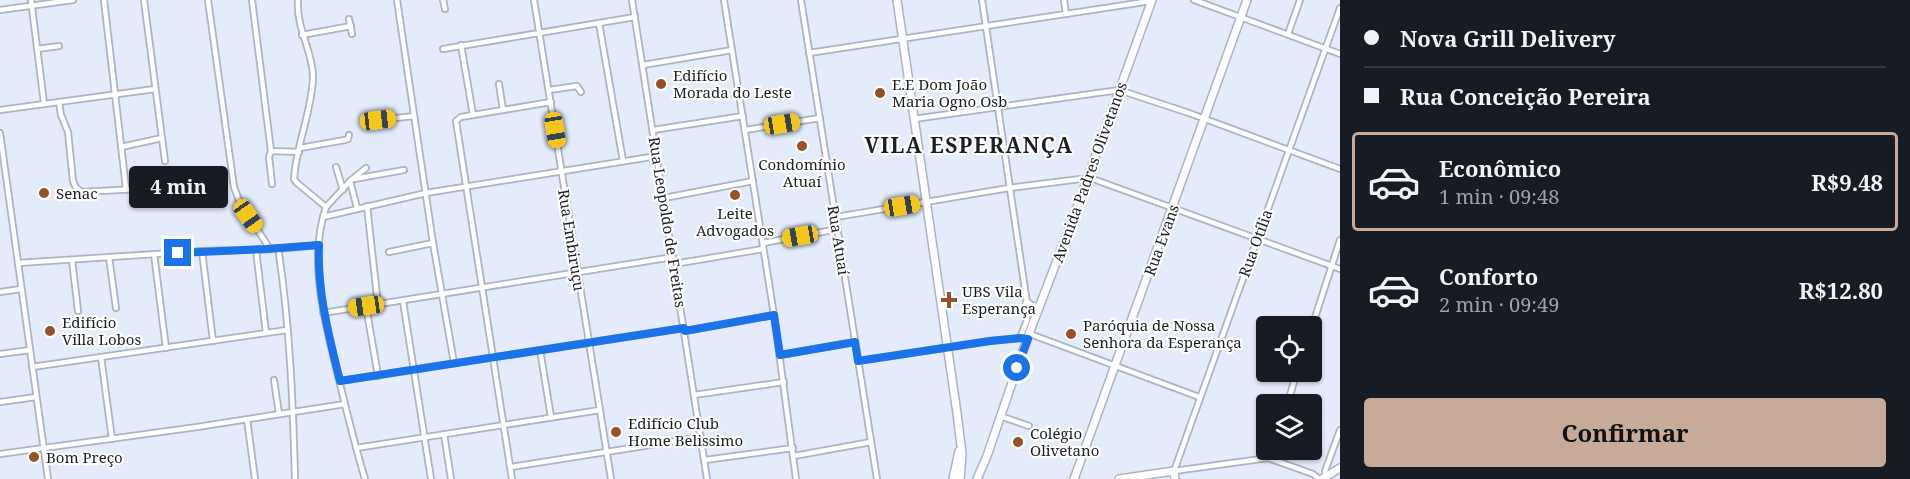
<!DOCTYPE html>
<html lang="pt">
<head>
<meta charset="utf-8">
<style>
  body { margin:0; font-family:"Noto Serif",serif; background:#20242c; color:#f1f3f6; height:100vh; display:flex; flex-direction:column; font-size:22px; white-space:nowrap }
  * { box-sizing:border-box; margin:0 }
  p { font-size:20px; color:#9ea1a6 }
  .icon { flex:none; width:33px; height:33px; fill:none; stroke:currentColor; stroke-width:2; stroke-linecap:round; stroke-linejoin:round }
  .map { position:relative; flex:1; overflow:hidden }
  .sheet { display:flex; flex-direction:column; background:#171b24; width:570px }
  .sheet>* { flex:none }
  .hud { display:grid; align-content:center; height:132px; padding:0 24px; background:#171b24 }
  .tools { position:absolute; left:1256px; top:316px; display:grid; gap:12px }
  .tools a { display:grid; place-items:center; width:66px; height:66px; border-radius:6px; background:#171b24; box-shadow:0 2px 4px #0004; font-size:30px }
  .end { position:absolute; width:27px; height:27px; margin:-14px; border:8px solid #1a73e8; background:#fff; box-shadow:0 0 0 3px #fff }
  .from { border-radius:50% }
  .bubble { position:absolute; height:42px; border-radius:6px; background:#171b24; box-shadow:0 2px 4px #0004; font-size:20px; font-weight:700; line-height:42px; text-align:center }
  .car { position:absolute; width:18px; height:36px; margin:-18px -9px; border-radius:8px; box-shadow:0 0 4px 2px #0007; background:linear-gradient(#f5c518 24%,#345 0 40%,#f5c518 0 76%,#345 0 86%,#f5c518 0) }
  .hud b { display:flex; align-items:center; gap:21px; height:57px; font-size:22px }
  .hud b+b { border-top:2px solid #363941 }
  .hud i { width:15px; height:15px; background:#f1f3f6 }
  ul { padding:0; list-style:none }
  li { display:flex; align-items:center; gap:18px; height:99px; margin:0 12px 9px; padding:0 12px; border:3px solid transparent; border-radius:6px }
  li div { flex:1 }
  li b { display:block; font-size:22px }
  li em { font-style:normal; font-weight:700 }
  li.selected { border-color:#c8aa98 }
  li>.icon { width:54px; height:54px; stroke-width:1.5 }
  .primary-button { display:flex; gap:12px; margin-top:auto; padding:12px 24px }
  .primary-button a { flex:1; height:69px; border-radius:6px; background:#c8aa98; color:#111; font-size:24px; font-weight:700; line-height:69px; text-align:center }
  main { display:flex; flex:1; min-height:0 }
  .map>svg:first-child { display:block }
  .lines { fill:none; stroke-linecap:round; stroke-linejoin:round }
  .street-casing { stroke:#acb3c1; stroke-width:8 }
  .secondary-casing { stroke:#acb3c1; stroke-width:10 }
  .street { stroke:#fff; stroke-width:4.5 }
  .secondary { stroke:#fff; stroke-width:7 }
  .route { stroke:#1a73e8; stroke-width:8 }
  .poi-dot { fill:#965126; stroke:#fff; stroke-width:2 }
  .labels { text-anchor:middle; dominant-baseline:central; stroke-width:4.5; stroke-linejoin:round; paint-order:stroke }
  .poi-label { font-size:15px; fill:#1b1e23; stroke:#fff; text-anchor:start }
  .street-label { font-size:15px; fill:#1b1e23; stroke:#fff }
  .district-label { font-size:21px; font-weight:bold; letter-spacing:1.5px; fill:#1b1e23; stroke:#fff }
</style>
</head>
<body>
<main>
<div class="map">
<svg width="1340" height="479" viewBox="0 0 1340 479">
  <rect width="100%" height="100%" fill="#e4ecfb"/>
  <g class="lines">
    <defs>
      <g id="street">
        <path d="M31,0L44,103"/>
        <path d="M104,0L126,188"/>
        <path d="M144,0L165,161"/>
        <path d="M208,0L234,187L240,203L270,249"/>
        <path d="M252,0L271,151L299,152"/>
        <path d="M298,0C296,29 313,51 313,77C312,112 296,145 294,179L297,183L326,207C307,263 326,325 339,380C347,413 355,446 365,479"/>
        <path d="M397,0L433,243L454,363"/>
        <path d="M443,0L445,9"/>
        <path d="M534,0L611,479"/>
        <path d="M632,0L707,479"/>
        <path d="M724,0L774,315L796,479"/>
        <path d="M801,0L877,479"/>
        <path d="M982,0L1027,303V320L1020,338"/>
        <path d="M1064,0L1066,14"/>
        <path d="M1194,0L1340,54"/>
        <path d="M0,10L73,0"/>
        <path d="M349,19L352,34"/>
        <path d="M599,23L623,161"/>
        <path d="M1288,34L1300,0"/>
        <path d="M302,35L351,26"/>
        <path d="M461,45L473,115"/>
        <path d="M37,49L59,46"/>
        <path d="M443,49L635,17"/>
        <path d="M809,53L1151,1"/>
        <path d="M643,65L732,50"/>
        <path d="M499,84L503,110"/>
        <path d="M549,90L577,86L581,92"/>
        <path d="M59,102L61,115L68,132L73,181L75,186L81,192L156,188L211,196"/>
        <path d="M0,110L155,89"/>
        <path d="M914,119L1119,90L1189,113L1340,169"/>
        <path d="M378,120L414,116"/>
        <path d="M653,130L743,116"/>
        <path d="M745,130L820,118"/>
        <path d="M0,133L48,479"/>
        <path d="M121,147L162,138"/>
        <path d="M300,148L345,140L348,139L349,135"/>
        <path d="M271,151L269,157L272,184"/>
        <path d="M336,167L343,190"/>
        <path d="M354,179L404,170"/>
        <path d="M350,181L357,208"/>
        <path d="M664,198L753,181"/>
        <path d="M367,206L378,305"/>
        <path d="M326,207L350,181L366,168"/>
        <path d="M323,217L426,193L657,156"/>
        <path d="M836,217L1009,188L1080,179H1093L1340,269"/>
        <path d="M763,243L838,229"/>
        <path d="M256,250L266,333"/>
        <path d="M202,251L213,341"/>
        <path d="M389,252L433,243"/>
        <path d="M154,254L166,348"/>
        <path d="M279,254C290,328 293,404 295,479"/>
        <path d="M109,257L116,308"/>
        <path d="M72,260L78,311"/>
        <path d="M18,263L202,251L278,249L319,245"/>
        <path d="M674,264L763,249"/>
        <path d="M0,292L21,289"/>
        <path d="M403,301L431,479"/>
        <path d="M366,306L378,376"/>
        <path d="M323,313L673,257"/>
        <path d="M1311,330L1340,240"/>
        <path d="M685,331L774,315"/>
        <path d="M1030,334L1199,397"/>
        <path d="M540,350L551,417"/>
        <path d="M0,354L30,350"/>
        <path d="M780,355L855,342"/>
        <path d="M101,357L112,439"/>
        <path d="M858,361L990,341L1022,338"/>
        <path d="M32,367L287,330"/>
        <path d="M274,380L279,414"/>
        <path d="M340,381L684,328"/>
        <path d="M694,395L784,382"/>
        <path d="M0,402L36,397"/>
        <path d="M1287,405L1297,372"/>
        <path d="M1000,416L1029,426"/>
        <path d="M247,419L255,479"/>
        <path d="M444,434L451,479"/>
        <path d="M356,448L600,410"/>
        <path d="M0,454L197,427L345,404"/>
        <path d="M794,456L871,442"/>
        <path d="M705,460L793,448"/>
        <path d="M511,467L701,437"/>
        <path d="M1325,477V471L1340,430"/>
        <path d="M512,479L456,121L461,117L551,102"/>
        <path d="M1319,479L1313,474L1268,458L1174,471L1340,8"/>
      </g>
      <g id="secondary">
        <path d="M897,0L957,413L962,454L960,479"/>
        <path d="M1027,303L1031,306L1039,308"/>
        <path d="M953,479L959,451"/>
        <path d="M977,479L987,456L1027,339L1072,221L1152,0"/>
        <path d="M1074,479L1247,0"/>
        <path d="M1119,479L1174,471L1175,479"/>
        <path d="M1322,479L1340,468"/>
      </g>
    </defs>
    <use href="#street" class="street-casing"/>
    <use href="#secondary" class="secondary-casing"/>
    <use href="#street" class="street"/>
    <use href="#secondary" class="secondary"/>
  </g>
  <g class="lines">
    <path class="route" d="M178,253L266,249L319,245C317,292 329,336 340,381L684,328L685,331L774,315L780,355L855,342L858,361L990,341L1020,338L1028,339L1017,368"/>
  </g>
  <g class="poi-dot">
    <circle cx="661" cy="84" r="6"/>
    <circle cx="880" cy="93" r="6"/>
    <circle cx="802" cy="146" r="6"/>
    <circle cx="44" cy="193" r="6"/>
    <circle cx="735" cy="195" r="6"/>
    <path d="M946 291h6v6h6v6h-6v6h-6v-6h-6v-6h6z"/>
    <circle cx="50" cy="331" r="6"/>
    <circle cx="1071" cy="334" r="6"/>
    <circle cx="616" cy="432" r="6"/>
    <circle cx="1018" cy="442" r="6"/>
    <circle cx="34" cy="457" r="6"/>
  </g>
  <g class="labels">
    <g class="poi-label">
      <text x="673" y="75">Edifício<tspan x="673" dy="17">Morada do Leste</tspan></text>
      <text x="892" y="84">E.E Dom João<tspan x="892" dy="17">Maria Ogno Osb</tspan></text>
      <text x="802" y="164" text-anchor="middle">Condomínio<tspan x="802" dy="17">Atuaí</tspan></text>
      <text x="56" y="193">Senac</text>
      <text x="735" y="213" text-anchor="middle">Leite<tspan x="735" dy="17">Advogados</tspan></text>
      <text x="962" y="291">UBS Vila<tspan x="962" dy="17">Esperança</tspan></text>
      <text x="62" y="322">Edifício<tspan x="62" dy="17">Villa Lobos</tspan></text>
      <text x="1083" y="325">Paróquia de Nossa<tspan x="1083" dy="17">Senhora da Esperança</tspan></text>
      <text x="628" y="423">Edifício Club<tspan x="628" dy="17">Home Belissimo</tspan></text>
      <text x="1030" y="433">Colégio<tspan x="1030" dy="17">Olivetano</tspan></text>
      <text x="46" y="457">Bom Preço</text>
    </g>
    <g class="street-label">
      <text transform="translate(1089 172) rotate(-70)">Avenida Padres Olivetanos</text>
      <text transform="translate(668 222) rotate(81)">Rua Leopoldo de Freitas</text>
      <text transform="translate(572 240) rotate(81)">Rua Embiruçu</text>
      <text transform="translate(839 240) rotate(81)">Rua Atuaí</text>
      <text transform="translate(1161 240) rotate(-70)">Rua Evans</text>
      <text transform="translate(1255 243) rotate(-70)">Rua Otília</text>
    </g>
    <g class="district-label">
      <text x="969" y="145">VILA ESPERANÇA</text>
    </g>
  </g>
</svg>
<div class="tools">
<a><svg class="icon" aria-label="locate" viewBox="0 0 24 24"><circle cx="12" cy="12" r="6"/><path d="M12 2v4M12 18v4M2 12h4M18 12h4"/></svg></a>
<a><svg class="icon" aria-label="layers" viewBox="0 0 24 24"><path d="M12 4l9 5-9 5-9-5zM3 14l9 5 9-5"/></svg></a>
</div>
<i class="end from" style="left:1017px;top:368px"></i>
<i class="end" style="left:178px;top:253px"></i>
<div class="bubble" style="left:129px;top:166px;width:99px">4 min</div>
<i class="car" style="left:378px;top:120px;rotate:83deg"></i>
<i class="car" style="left:782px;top:124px;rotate:81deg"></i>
<i class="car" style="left:555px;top:130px;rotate:171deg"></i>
<i class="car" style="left:902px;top:206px;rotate:81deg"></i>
<i class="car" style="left:248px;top:216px;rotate:145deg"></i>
<i class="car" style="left:800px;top:236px;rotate:260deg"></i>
<i class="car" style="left:366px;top:306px;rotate:262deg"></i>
</div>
<section class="sheet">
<div class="hud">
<b><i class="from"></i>Nova Grill Delivery</b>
<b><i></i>Rua Conceição Pereira</b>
</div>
<ul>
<li class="selected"><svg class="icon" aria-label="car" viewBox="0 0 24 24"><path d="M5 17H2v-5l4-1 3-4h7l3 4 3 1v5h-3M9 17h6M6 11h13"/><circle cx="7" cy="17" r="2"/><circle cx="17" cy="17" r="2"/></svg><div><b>Econômico</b><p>1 min · 09:48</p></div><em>R$9.48</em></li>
<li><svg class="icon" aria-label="car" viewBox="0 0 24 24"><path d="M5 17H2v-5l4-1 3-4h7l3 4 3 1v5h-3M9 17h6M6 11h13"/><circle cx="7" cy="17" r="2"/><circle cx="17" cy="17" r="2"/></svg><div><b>Conforto</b><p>2 min · 09:49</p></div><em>R$12.80</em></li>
</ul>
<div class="primary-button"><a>Confirmar</a></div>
</section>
</main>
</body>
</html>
